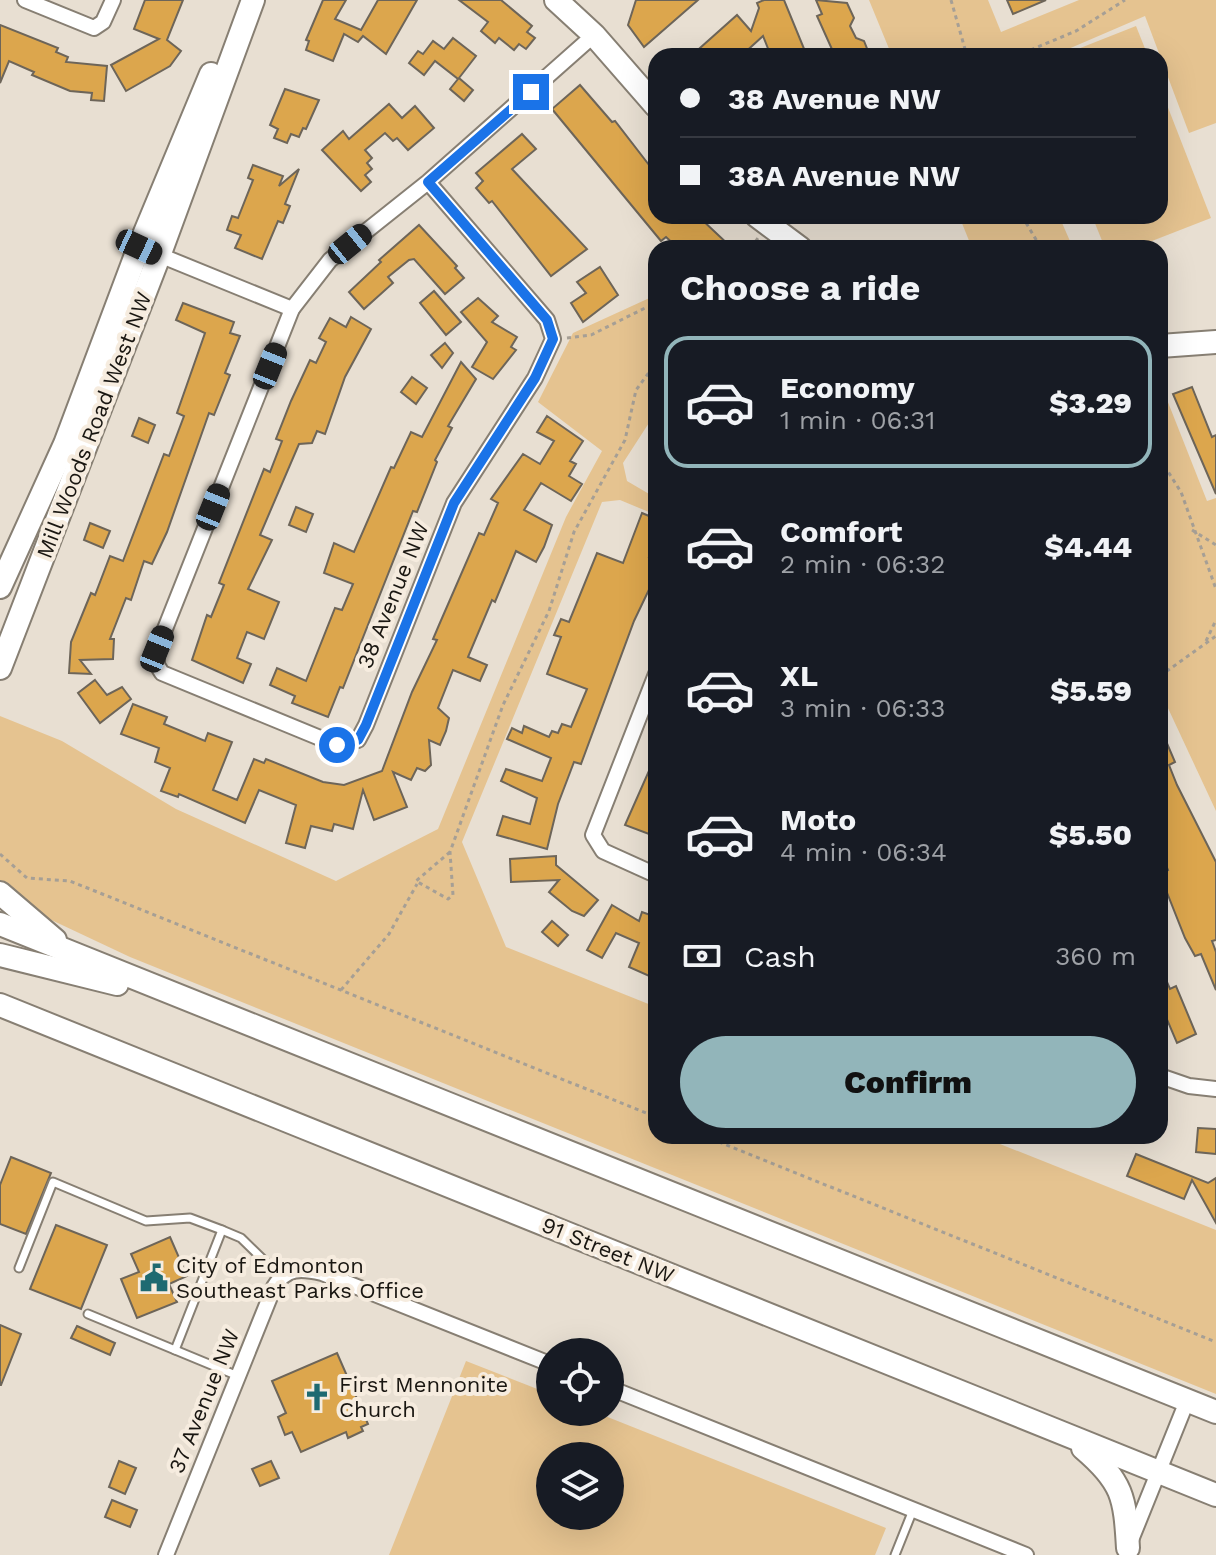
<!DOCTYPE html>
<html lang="en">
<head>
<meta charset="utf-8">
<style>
  body { margin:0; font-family:"Work Sans",sans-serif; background:#242831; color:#f1f3f6; height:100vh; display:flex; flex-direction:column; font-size:30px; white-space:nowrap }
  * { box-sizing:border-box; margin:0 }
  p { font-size:26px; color:#9ea1a6 }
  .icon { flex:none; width:44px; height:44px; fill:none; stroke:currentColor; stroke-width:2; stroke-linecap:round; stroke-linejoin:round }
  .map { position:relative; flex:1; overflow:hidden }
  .panel { position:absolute; left:648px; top:240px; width:520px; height:904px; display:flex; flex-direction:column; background:#171b24; border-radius:24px; box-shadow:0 8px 32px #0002 }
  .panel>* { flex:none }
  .guide { position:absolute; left:648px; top:48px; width:520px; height:176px; border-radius:24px; box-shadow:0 8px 32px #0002; display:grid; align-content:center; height:176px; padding:0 32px; background:#171b24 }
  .controls { position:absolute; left:536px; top:1338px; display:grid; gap:16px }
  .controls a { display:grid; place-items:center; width:88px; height:88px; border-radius:50%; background:#171b24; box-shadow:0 8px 32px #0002; font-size:40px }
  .end { position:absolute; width:36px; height:36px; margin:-18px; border:10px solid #1a73e8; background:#fff; box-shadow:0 0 0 4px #fff }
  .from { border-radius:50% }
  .car { position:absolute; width:24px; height:48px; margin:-24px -12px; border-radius:10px; box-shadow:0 0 6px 2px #0007; background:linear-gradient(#222 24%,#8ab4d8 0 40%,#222 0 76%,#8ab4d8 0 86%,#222 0) }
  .guide b { display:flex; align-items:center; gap:28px; height:76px; font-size:30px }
  .guide b+b { border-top:2px solid #363941 }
  .guide i { width:20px; height:20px; background:#f1f3f6 }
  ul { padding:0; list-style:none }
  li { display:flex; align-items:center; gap:24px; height:132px; margin:0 16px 12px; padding:0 16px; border:4px solid transparent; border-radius:24px }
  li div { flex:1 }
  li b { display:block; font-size:30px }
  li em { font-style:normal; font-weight:800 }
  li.on { border-color:#92b5ba }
  li>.icon { width:72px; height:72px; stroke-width:1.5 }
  h2 { padding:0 32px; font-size:36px; line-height:96px }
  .pay { display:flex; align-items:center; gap:20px; height:88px; padding:0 32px; font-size:30px }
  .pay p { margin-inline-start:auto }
  .primary-button { display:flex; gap:16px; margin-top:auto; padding:16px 32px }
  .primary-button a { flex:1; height:92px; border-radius:48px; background:#92b5ba; color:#111; font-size:32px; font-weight:800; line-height:92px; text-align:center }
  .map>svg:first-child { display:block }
  .green { fill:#e5c390; fill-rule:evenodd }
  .building { fill:#dca64d; stroke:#6d6559; stroke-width:2 }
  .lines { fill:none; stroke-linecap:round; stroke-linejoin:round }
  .lane-casing { stroke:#877f73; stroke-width:11 }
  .street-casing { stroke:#877f73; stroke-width:18 }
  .secondary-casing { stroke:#877f73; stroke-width:26 }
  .path { stroke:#a69f95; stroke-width:3; stroke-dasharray:4 4; stroke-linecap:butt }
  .lane { stroke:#fff; stroke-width:7 }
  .street { stroke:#fff; stroke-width:14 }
  .secondary { stroke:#fff; stroke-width:22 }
  .route { stroke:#1a73e8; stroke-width:10 }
  .labels { text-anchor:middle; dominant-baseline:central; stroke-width:8; stroke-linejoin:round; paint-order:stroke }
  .street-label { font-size:22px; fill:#191611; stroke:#f6ecdf }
  .poi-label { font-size:22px; fill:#191611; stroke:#f6ecdf; text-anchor:start }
</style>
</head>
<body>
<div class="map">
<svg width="1216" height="1555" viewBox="0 0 1216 1555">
  <rect width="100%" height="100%" fill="#e8dfd2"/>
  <g class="green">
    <path d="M869,0H988L1001,32L1079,0H1216V123L1189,133L1145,16L1052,56H892Z"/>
    <path d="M1136,26L1148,56H1059H1060Z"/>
    <path d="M1160,87L1211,218L1134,248H1105L1092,216H1160Z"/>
    <path d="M959,216H1059L1073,248H972Z"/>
    <path d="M656,295V412L623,463L627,481L656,498V515L620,500L602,502L462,842L506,947L656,1007V1136H980L1216,1230V1394L130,957L45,917L0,880V716L62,741L176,809L336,881L438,829L566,517L602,451L538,402L573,333Z"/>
    <path d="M1160,382L1207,501L1216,498V811L1160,691Z"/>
    <path d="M466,1361L550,1394V1412H595L886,1528L875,1555H389ZM610,1456V1516H550V1456Z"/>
  </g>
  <g class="building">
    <path d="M145,0H183L167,40L181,51L170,66L126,91L111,65L159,39L134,29Z"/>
    <path d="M323,0H346L335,19L361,30L378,0H417L386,54L363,36L358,42L344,34L333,61L306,50L309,41L306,40Z"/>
    <path d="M459,0H501L532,26L527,32L535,38L526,49L519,44L514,50L499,38L495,43L481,31L488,22Z"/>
    <path d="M636,0H698L644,47L628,25Z"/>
    <path d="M764,0H784L807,56H771L763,36L741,56H691L737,15L751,31L759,8L757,3Z"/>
    <path d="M816,0L847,3L854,18L850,26L856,38L864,41L870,56H835L817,16L822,14Z"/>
    <path d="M1007,0H1046L1013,14Z"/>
    <path d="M0,25L58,48L56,52L68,57L66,62L107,66L104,101L91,100L92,93L70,91L32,75L34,72L9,61L0,83Z"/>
    <path d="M453,38L476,56L459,78L473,90L464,101L450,89L458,79L435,61L424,75L409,63L418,51L423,54L433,41L444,49Z"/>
    <path d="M580,85L612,122L615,121L656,174V216H698L732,248H678L666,237L661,241L552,109Z"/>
    <path d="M285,89L319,100L306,129L303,128L299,137L291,134L287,143L274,138L278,129L270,125Z"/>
    <path d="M389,104L402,118L415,106L434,128L408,150L397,138L393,141L385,133L365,150L372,158L367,163L372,169L365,175L371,182L361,191L322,150L343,131L349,139Z"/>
    <path d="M522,134L536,149L512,169L587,249L551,276L492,201L489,203L476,188L483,181L476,173Z"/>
    <path d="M253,165L283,176L279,186L299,169L285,204L290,206L283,223L278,221L262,259L235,248L241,235L227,230L232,216L238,218L253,180L248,178Z"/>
    <path d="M419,225L457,266L455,268L464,278L445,294L414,259L409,260L388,277L393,283L364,309L349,292L381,262L379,260Z"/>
    <path d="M600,267L618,295L583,322L571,303L586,293L577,282Z"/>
    <path d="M434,291L461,322L446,335L420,303Z"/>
    <path d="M478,298L498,316L492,322L517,337L511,347L516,350L493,379L472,367L487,342L461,312Z"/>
    <path d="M183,303L234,322L230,333L240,336L225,373L230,375L214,415L209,413L167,532L152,564L144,561L131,600L126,598L110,639H114L113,659L80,660L91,674L69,673L71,642L91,593L95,595L110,556L123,561L164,454L169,456L184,416L177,413L205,333L176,320Z"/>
    <path d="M351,317L371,329L345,377L325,434L317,431L312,443L299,444L260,535L272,540L248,589L279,602L264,639L247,632L237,658L251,664L243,683L192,660L207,615L211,617L224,585L219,583L264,469L270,472L282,441L276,439L291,401L310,360L316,363L326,342L319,338L330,318L346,327Z"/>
    <path d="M445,343L453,353L442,368L431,355Z"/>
    <path d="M461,362L476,379L448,426L452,428L435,460L437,462L417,512L413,511L343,688L340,687L328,717L292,703L295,696L270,685L277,668L306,681L335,608L342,610L353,584L324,573L334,543L354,552L391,467L394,468L411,432L422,437Z"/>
    <path d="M412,377L427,388L416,404L401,392Z"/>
    <path d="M1192,387L1212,437L1216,435V494L1173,394Z"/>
    <path d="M547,416L583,441L570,461L576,464L569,476L582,484L571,501L541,483L524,510L552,525L544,547L536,562L516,551L495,602L492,600L468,657L487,665L480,681L453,670L438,708L449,718L446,731L440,745L429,740L431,765L425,771L417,768L411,780L393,772L407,807L374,820L363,790L353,829L334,824L332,831L311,826L305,848L286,843L296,805L259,790L245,823L179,794L178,797L161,791L170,768L155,762L159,748L121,734L133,704L167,717L164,724L205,741L208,733L232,742L213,790L237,800L254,759L264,763L266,759L323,782L344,785L382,771L412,692L437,640L433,639L439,625L479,533L484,535L498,503L491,499L523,454L540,464L554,441L537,432Z"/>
    <path d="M139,418L155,425L148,443L132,436Z"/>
    <path d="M296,507L313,514L306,532L289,525Z"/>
    <path d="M642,513L656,519V539L649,557L656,559V575L634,621L581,764L574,762L558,804L547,849L497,835L503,816L530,824L537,798L501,781L506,769L542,781L551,758L507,739L512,728L522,733L524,726L549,737L552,731L558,733L562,724L571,727L587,689L547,674L561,637L554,635L561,619L569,622L597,553L623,563Z"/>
    <path d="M90,523L110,531L103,548L84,540Z"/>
    <path d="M95,680L107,695L122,687L131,699L100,723L78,693Z"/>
    <path d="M1160,727L1175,762L1169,765L1177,785L1216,862V940L1212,941L1216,952V990L1201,954L1195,956L1185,938L1160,875L1168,870L1160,851Z"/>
    <path d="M656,755V832L651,830L649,834L625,825Z"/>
    <path d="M556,856V865L598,900L584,916L572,911L549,892L559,880L511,882L510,859Z"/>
    <path d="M612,905L639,921L642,912L656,917V979L629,967L639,943L616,933L602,958L587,950Z"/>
    <path d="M552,921L568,935L558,946L542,932Z"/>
    <path d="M1160,966L1170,989L1176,986L1196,1034L1177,1043L1160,1003Z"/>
    <path d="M1198,1128L1216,1129V1154L1196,1152Z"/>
    <path d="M1136,1154L1208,1183L1216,1178V1223L1192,1180L1184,1199L1127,1176Z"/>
    <path d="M11,1157L51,1173L26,1234L0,1224V1185Z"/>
    <path d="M56,1225L107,1245L81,1309L30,1289Z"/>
    <path d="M170,1237L187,1276L169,1284L177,1302L137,1318L121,1279L139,1272L131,1254Z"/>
    <path d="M0,1325L21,1334L1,1385H0Z"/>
    <path d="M77,1326L115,1343L110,1355L71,1338Z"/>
    <path d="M337,1353L368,1424L361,1427L363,1431L348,1438L346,1432L301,1452L292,1432L285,1435L278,1417L286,1413L272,1381Z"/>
    <path d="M119,1461L136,1468L125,1494L109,1487Z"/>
    <path d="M271,1461L279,1478L260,1486L252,1469Z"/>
    <path d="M112,1500L137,1510L130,1527L105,1517Z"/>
  </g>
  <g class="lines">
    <defs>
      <g id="lane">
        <path d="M19,1268L53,1182L146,1221L190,1218L222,1230"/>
        <path d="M88,1314L238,1376"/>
        <path d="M175,1350L222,1230L241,1238L280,1276"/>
        <path d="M895,1555L913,1510"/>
      </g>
      <g id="street">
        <path d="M25,0L94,28L103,22L113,0"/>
        <path d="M428,182L547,320L553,339L535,378L454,503L366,725L358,740L337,745L162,673L157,665V649L292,309L330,260L428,182L594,35"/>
        <path d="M152,252L292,309"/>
        <path d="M656,674L593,835L603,851L656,875"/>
        <path d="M1160,1076L1189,1086L1216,1089"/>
        <path d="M610,1388L1026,1555"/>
        <path d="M1131,1540L1187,1401"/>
        <path d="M166,1555L274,1287C286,1267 301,1268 322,1273L550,1364"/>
      </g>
      <g id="secondary">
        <path d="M556,0L594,35L656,106"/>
        <path d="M757,216L800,248"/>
        <path d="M1160,346L1216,342"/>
        <path d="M0,587L65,444L139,247L211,74"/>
        <path d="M0,668L159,256L253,0"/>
        <path d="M0,893L55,940"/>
        <path d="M0,924L1216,1412"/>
        <path d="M0,955L117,984"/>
        <path d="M0,1005L1216,1495"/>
        <path d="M1083,1448C1123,1482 1125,1497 1128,1548"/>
      </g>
    </defs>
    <use href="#lane" class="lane-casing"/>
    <use href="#street" class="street-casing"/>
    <use href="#secondary" class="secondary-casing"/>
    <g class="path">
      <path d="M951,0L967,56"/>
      <path d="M1016,56L1076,31L1125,0"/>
      <path d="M1022,216L1041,248"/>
      <path d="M751,248L758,238"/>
      <path d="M567,338L591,335L645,308L656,307"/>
      <path d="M1160,459L1181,492L1216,589"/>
      <path d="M1192,530L1216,545"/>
      <path d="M1206,641L1216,620"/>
      <path d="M1160,676L1216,636"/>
      <path d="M450,852L416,881L448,899L453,895L450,852L503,705L549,611L574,532L625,440L636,390L656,363"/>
      <path d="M0,854L27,878L70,881L656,1117"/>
      <path d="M341,990L389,934L417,884"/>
      <path d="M704,1136L1216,1342"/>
    </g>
    <use href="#lane" class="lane"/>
    <use href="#street" class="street"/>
    <use href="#secondary" class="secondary"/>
  </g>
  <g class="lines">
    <path class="route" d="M337,745L358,740L366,725L454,503L535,378L553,339L547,320L428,182L531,92"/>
  </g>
  <defs>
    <symbol id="civic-bare" viewBox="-9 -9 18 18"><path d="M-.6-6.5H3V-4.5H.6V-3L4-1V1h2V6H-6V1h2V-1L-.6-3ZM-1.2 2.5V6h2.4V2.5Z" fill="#1e6a71" stroke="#f6ecdf" stroke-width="2.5" paint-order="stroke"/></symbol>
    <symbol id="church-bare" viewBox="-9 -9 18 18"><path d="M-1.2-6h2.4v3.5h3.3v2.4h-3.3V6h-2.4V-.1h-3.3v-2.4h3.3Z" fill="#1e6a71" stroke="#f6ecdf" stroke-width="2.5" paint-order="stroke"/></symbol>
  </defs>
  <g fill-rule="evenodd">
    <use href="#civic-bare" x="134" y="1258" width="40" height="40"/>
    <use href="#church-bare" x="297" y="1377" width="40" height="40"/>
  </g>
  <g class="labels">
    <g class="street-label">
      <text transform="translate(94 425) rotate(-69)">Mill Woods Road West NW</text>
      <text transform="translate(393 595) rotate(-68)">38 Avenue NW</text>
      <text transform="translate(608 1250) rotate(22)">91 Street NW</text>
      <text transform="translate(204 1401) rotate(-68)">37 Avenue NW</text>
    </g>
    <g class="poi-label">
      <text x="176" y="1265">City of Edmonton<tspan x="176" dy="25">Southeast Parks Office</tspan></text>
      <text x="339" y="1384">First Mennonite<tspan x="339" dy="25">Church</tspan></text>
    </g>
  </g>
</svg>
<div class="controls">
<a><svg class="icon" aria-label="locate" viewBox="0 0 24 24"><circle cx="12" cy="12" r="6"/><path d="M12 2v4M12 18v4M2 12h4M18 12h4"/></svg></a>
<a><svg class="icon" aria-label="layers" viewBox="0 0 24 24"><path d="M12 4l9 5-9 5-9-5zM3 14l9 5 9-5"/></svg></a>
</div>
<i class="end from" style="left:337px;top:745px"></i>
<i class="end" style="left:531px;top:92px"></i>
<i class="car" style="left:350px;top:244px;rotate:51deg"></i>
<i class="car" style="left:139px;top:247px;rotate:115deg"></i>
<i class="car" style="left:270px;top:366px;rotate:22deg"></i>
<i class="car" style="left:213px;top:507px;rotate:22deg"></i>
<i class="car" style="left:157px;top:649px;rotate:22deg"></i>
<div class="guide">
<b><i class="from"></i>38 Avenue NW</b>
<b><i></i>38A Avenue NW</b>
</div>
<section class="panel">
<h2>Choose a ride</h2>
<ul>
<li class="on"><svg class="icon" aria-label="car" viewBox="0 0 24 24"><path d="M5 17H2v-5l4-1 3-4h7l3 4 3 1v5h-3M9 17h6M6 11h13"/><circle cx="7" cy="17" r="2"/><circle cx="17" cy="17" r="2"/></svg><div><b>Economy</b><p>1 min · 06:31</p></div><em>$3.29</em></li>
<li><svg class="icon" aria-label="car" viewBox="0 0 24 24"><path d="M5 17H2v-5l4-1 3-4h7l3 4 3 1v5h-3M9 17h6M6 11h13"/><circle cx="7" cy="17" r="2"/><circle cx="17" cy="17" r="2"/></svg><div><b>Comfort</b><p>2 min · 06:32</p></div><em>$4.44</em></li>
<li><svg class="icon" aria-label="car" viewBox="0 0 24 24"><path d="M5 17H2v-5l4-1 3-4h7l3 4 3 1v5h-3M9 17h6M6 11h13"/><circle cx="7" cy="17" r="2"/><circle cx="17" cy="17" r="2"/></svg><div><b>XL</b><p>3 min · 06:33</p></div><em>$5.59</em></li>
<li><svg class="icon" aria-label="car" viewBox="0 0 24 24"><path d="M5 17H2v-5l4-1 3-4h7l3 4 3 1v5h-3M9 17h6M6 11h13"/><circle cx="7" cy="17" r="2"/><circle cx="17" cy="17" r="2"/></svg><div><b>Moto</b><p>4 min · 06:34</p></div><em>$5.50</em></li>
</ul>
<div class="pay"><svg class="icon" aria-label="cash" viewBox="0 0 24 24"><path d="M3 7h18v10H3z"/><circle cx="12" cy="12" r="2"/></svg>Cash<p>360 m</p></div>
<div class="primary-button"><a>Confirm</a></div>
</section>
</div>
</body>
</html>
